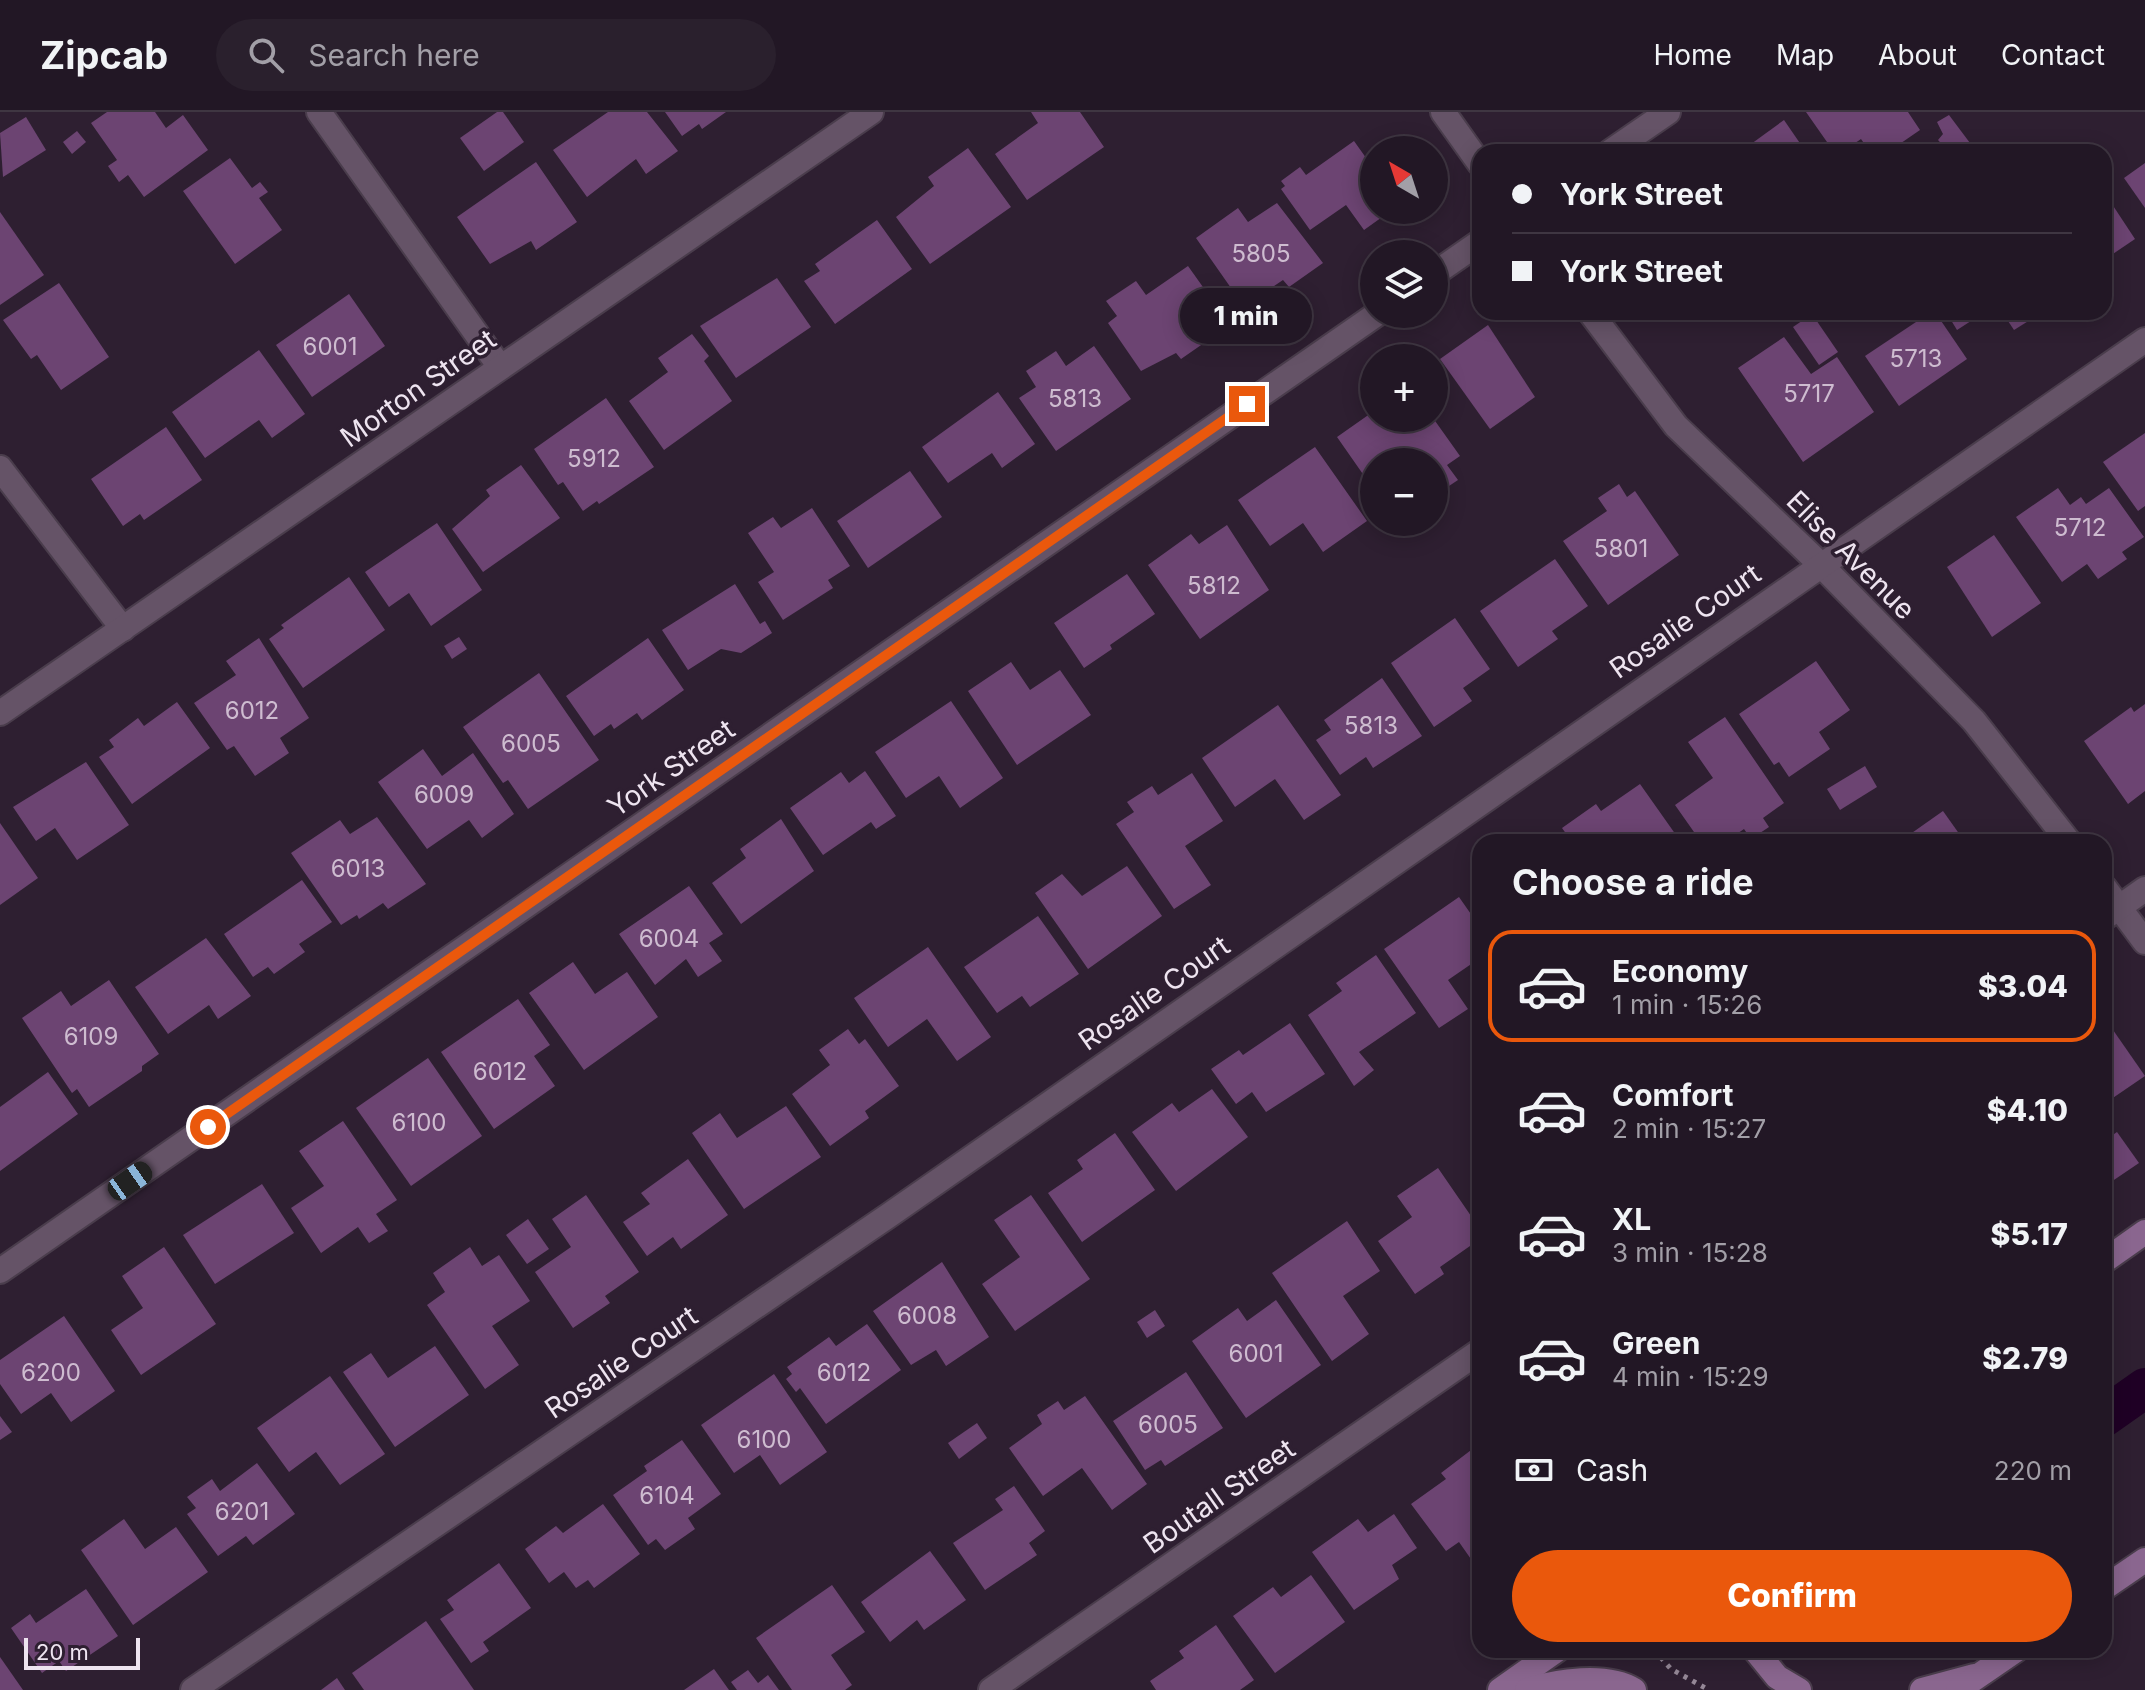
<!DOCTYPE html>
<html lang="en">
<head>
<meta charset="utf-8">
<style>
  body { margin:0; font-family:Inter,sans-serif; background:#2a202d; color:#f1f3f6; height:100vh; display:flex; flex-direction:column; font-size:30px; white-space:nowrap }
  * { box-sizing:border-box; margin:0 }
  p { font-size:26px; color:#a29fa7 }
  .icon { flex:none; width:44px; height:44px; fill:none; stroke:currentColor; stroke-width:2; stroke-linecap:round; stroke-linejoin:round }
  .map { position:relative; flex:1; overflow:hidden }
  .panel { position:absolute; left:1472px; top:722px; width:640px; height:824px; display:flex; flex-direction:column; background:#221725; border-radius:24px; box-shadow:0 4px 20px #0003,0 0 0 2px #3f3642 }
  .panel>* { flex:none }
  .top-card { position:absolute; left:1472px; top:32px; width:640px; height:176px; border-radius:24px; box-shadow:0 4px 20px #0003,0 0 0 2px #3f3642; display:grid; align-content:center; height:176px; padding:0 40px; background:#221725 }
  .needle { width:52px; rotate:321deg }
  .fabs { position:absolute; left:1360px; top:24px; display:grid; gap:16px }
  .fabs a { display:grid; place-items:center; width:88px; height:88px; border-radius:50%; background:#221725; box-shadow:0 4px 20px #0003,0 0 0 2px #3f3642; font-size:40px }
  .scale { position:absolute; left:24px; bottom:20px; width:116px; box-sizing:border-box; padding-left:8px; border:4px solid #eee4f0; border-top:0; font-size:22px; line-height:28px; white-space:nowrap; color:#eee4f0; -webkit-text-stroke:6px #2e1f31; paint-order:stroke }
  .end { position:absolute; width:36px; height:36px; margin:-18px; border:10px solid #ea580c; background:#fff; box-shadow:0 0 0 4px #fff }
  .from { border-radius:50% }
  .bubble { position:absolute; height:56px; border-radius:28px; background:#221725; box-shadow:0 4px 20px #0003,0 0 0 2px #3f3642; font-size:26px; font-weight:800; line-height:56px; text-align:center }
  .car { position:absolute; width:24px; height:48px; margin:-24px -12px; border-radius:10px; box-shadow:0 0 6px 2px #0007; background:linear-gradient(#222 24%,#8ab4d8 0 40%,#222 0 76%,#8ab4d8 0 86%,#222 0) }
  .top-card b { display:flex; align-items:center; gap:28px; height:76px; font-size:30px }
  .top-card b+b { border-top:2px solid #3f3642 }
  .top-card i { width:20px; height:20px; background:#f1f3f6 }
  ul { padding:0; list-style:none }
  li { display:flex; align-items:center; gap:24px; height:112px; margin:0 16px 12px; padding:0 24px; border:4px solid transparent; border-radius:24px }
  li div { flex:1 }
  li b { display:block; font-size:30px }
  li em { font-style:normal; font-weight:800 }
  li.current { border-color:#ea580c }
  li>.icon { width:72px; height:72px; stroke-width:1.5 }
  h2 { padding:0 40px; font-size:36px; line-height:96px }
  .pay { display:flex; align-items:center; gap:20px; height:88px; padding:0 40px; font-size:30px }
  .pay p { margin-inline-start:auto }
  .action { display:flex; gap:16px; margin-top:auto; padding:16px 40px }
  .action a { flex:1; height:92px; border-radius:48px; background:#ea580c; color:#fff; font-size:32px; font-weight:800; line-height:92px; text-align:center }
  header { display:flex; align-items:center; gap:48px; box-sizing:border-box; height:112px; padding:0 40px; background:#221725; border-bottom:2px solid #3f3642 }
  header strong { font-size:38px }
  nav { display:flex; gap:44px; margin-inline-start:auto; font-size:28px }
  .search { width:560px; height:72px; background:#2a202d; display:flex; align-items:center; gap:20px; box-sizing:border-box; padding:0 28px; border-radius:44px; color:#a29fa7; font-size:30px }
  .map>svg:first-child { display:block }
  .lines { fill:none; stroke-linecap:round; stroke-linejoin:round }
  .canal { stroke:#1f0025; stroke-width:40 }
  .building { fill:#6c4472 }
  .street-casing { stroke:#4a3d4c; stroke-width:28 }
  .secondary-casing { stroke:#4a3d4c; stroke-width:28 }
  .path { stroke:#958897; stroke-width:5; stroke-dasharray:4 6; stroke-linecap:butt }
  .street { stroke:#655367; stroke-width:24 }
  .secondary { stroke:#8a668f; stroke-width:24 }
  .route { stroke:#ea580c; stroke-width:10 }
  .labels { text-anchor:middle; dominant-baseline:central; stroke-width:7; stroke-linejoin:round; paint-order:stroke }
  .number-label { font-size:24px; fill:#cebcd0 }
  .street-label { font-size:28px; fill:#eee4f0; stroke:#2e1f31 }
</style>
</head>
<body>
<header>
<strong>Zipcab</strong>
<div class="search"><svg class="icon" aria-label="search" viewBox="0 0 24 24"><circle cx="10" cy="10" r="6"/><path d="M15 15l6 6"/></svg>Search here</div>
<nav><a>Home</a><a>Map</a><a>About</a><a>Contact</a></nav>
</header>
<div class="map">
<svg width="2145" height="1578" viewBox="0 0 2145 1578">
  <rect width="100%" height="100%" fill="#2e1f31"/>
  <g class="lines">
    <path class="canal" d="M2104,1305L2145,1276"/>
  </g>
  <g class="building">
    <path d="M107,0H155L166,16L183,3L208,38L144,85L128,63L119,70L108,54L117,48L91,11Z"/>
    <path d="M497,0H503L524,30L484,59L460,26Z"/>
    <path d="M608,0H647L678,39L646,62L636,47L587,85L553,38Z"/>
    <path d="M665,0H726L702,17L699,12L682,24Z"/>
    <path d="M1031,0H1080L1104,35L1027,88L995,42L1038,11Z"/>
    <path d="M1806,0H1908L1920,18L1888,40H1870L1861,27L1842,40H1834Z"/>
    <path d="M1949,3L1970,31L1959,40H1949L1938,28L1943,22L1937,10Z"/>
    <path d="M26,5L46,38L3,65L0,21Z"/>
    <path d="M1784,8L1806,40H1740Z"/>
    <path d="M77,19L86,30L72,42L63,30Z"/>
    <path d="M1354,29L1374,57V98H1392L1364,118L1346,93L1310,118L1281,77L1285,74L1281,69L1300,55L1306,63Z"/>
    <path d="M968,36L1011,95L930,152L896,105L934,74L928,65Z"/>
    <path d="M230,46L252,76L260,70L268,80L259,86L282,118L235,152L183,79Z"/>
    <path d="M536,50L577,110L536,138L531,129L490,152L457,105Z"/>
    <path d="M2145,51V96L2124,66Z"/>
    <path d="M2104,80L2135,127L2104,148Z"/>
    <path d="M1277,91L1323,151L1289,175L1283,168L1261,183L1254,174L1238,186L1196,126L1238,96L1248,110Z"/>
    <path d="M0,100L44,163L0,193Z"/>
    <path d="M877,108L912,157L835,212L804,169L820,159L815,152Z"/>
    <path d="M1188,154L1230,213L1181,247L1176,241L1141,259L1108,211L1117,204L1106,189L1136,169L1146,183Z"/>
    <path d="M777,166L811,215L736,266L700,214Z"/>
    <path d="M59,171L109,245L61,278L37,243L31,247L3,208Z"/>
    <path d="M349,182L385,234L312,285L276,233Z"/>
    <path d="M1931,200H1935L1967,247L1899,294L1865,244Z"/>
    <path d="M1946,200H1985L1957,218Z"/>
    <path d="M2002,200H2043L2014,218Z"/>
    <path d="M1812,202L1838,240L1819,253L1793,215Z"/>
    <path d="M1488,213L1535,285L1490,317L1440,247Z"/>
    <path d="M692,222L709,244L704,249L732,289L664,338L629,289L668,260L658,246Z"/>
    <path d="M1784,225L1811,262L1837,245L1874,300L1803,350L1738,256Z"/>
    <path d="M1094,234L1131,287L1056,339L1019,286L1036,275L1026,259L1056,239L1066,254Z"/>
    <path d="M259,238L305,302L272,326L259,308L205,346L172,300Z"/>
    <path d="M998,280L1035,332L1002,356L992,341L948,371L922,335Z"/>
    <path d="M606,286L654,355L599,392L597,389L583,399L563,370L558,373L534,337Z"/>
    <path d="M1374,299V306H1433L1460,344L1447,353L1458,368L1434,384V350H1374V378L1337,325Z"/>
    <path d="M166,315L202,368L144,408L140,402L123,414L91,367Z"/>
    <path d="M2145,321V394L2138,399L2103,350Z"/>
    <path d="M1315,335L1367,409L1323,440L1303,411L1270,434L1238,388Z"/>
    <path d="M521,353L560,406L483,460L452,417L490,384L486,378Z"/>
    <path d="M910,359L942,405L868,456L837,409Z"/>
    <path d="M1619,372L1627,385L1635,379L1679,443L1608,493L1563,429L1607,399L1598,386Z"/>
    <path d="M2058,376L2070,393L2081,385L2086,392L2109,376L2144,425L2122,440L2127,447L2098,467L2087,452L2062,470L2016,405Z"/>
    <path d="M812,396L850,454L828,468L833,476L783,508L758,470L774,460L748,421L773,405L781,416Z"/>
    <path d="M437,411L482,478L431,514L409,481L389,495L365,460Z"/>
    <path d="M1227,413L1269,478L1200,527L1148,453L1191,422L1199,432Z"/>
    <path d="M1994,423L2041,491L1992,525L1947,455Z"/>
    <path d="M1555,447L1588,494L1552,519L1558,527L1518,555L1480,499Z"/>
    <path d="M1127,462L1155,502L1110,533L1112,537L1084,556L1054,511Z"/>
    <path d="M349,465L385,518L303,576L269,527L284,516L281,513Z"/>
    <path d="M735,472L760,512L765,509L772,521L741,541L721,537L688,558L662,518Z"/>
    <path d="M1455,506L1490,557L1463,576L1472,589L1434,615L1391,551Z"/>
    <path d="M459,525L467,537L452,547L444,534Z"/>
    <path d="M259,526L309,606L280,626L289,641L255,664L234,634L227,638L194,591L236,563L226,549Z"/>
    <path d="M648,526L684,578L642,608L637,601L614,617L611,612L594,624L566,584Z"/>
    <path d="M1816,549L1850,598L1819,620L1830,637L1789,665L1779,650L1774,653L1739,602Z"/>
    <path d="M1011,550L1030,578L1060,558L1091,603L1017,653L968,579Z"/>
    <path d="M539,561L599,648L528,697L508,668L503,671L463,615Z"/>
    <path d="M1382,566L1422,624L1373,656L1366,645L1340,663L1316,628L1331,618L1324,608Z"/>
    <path d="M951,589L1003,666L960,696L939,664L906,686L875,640Z"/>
    <path d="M177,590L210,636L132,692L99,645L114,635L109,628L138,606L144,614Z"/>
    <path d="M2145,592V679L2128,692L2084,629L2131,595L2134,600Z"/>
    <path d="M1278,593L1341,683L1304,708L1275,667L1235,695L1202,646Z"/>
    <path d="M1725,605L1784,691L1763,706L1769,715L1751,727L1744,717L1725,730H1701L1675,693L1713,666L1688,630Z"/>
    <path d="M423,637L442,664L473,641L514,702L482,726L469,708L427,737L378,670Z"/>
    <path d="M86,650L129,713L77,748L55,716L36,729L13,695Z"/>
    <path d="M1865,654L1877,675L1840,698L1827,677Z"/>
    <path d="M865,659L896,704L876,717L871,710L823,743L790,696L841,660L849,671Z"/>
    <path d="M1192,661L1223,709L1185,734L1211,773L1174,797L1116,712L1134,700L1127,690L1152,674L1158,683Z"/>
    <path d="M1640,672L1676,723L1666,730H1572L1562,716L1596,692L1601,699Z"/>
    <path d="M1943,699L1965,730H1899Z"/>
    <path d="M377,705L426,772L388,797L383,791L359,807L357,803L341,813L291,741L340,708L350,722Z"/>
    <path d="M781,707L814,759L741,812L712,771L746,746L740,737Z"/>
    <path d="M0,711L38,766L0,793Z"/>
    <path d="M1127,754L1162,804L1088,857L1035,781L1062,762L1082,784Z"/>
    <path d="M302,768L332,810L299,832L305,840L274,862L268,855L253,865L224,822Z"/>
    <path d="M689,774L723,822L709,831L722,849L698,865L686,847L655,873L619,822Z"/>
    <path d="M1459,785L1480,815V846L1448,868L1468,897L1439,916L1384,837Z"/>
    <path d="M1038,804L1079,862L1030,895L1022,884L997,901L964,855Z"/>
    <path d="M206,826L251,884L218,907L209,893L168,922L135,875Z"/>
    <path d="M928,835L991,925L957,949L927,907L888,935L854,886Z"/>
    <path d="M1376,843L1416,901L1359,940L1374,958L1354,974L1308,903L1342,879L1336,871Z"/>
    <path d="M573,850L595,882L627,860L658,905L584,958L529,881Z"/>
    <path d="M109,868L159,942L142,954V959L89,995L77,977L72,981L22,906L61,879L71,894Z"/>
    <path d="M518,887L550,933L534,944L555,974L494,1017L441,940Z"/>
    <path d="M2104,905L2145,964L2104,992Z"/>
    <path d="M1290,911L1325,962L1266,1000L1252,980L1236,992L1211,957L1239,938L1243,943Z"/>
    <path d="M848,917L859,932L865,927L899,974L865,999L869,1006L830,1034L792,982L830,953L819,938Z"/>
    <path d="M428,946L482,1024L411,1074L356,996Z"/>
    <path d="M48,960L78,1002L0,1059V995Z"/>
    <path d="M1212,977L1248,1025L1176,1079L1132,1020L1172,991L1179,1000Z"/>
    <path d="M786,994L821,1045L744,1097L692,1021L720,1001L737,1026Z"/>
    <path d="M343,1009L397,1088L376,1102L388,1119L369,1131L358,1115L321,1141L291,1096L324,1074L299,1039Z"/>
    <path d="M2117,1020L2139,1051L2108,1072L2104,1066V1029Z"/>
    <path d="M1115,1021L1155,1078L1082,1130L1048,1081L1083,1057L1077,1048Z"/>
    <path d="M688,1047L728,1103L681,1137L673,1125L647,1144L623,1110L650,1092L641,1081Z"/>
    <path d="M1438,1056L1480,1117V1127L1440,1155L1444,1162L1415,1182L1378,1129L1412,1105L1397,1084Z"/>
    <path d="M262,1072L294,1121L215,1172L183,1123Z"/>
    <path d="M586,1083L639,1160L605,1184L610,1191L573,1216L535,1160L571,1135L552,1107Z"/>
    <path d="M1031,1083L1090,1167L1015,1219L982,1172L1020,1145L994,1108Z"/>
    <path d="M528,1107L549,1137L527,1152L506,1123Z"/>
    <path d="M1347,1109L1380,1159L1343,1184L1369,1222L1332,1249L1272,1161Z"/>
    <path d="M164,1135L216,1212L141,1263L111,1218L143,1196L122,1164Z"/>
    <path d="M470,1135L482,1154L499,1143L530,1189L492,1214L519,1253L485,1277L427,1193L445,1180L433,1161Z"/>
    <path d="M942,1150L989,1225L946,1254L936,1238L911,1253L873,1199Z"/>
    <path d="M1276,1188L1321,1253L1246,1306L1192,1229L1238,1196L1247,1209Z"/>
    <path d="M1155,1198L1165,1214L1147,1226L1137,1210Z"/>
    <path d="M64,1204L115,1279L71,1310L51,1281L21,1302L0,1272V1248Z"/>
    <path d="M867,1212L901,1258L826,1312L800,1276L796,1280L786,1267L792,1262L787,1255L829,1225L836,1234Z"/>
    <path d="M435,1234L469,1283L395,1335L343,1260L371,1241L388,1266Z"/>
    <path d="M1186,1260L1223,1316L1165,1354L1161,1348L1145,1358L1113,1309Z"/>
    <path d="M774,1262L827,1340L780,1373L760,1343L734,1361L701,1313Z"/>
    <path d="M330,1264L385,1342L340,1373L316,1340L289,1360L257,1316Z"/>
    <path d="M1085,1284L1147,1372L1112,1398L1082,1356L1043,1384L1009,1336L1042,1312L1037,1303L1058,1289L1064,1298Z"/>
    <path d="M0,1304L12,1320L0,1328Z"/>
    <path d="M977,1311L987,1326L959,1347L948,1331Z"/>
    <path d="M682,1328L721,1382L688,1406L695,1417L665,1438L656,1427L648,1433L613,1383L647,1359L644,1354Z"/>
    <path d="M1479,1332L1480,1334V1460L1459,1430L1446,1439L1411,1392L1446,1367L1441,1361Z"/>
    <path d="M257,1351L295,1402L253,1433L246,1424L218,1444L187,1402L196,1396L187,1385L212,1367L220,1379Z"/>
    <path d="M1014,1374L1045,1419L1029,1431L1037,1443L985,1478L953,1431L1003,1398L995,1387Z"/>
    <path d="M603,1392L640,1442L594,1476L588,1468L576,1476L564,1460L549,1471L525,1437L556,1414L563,1421Z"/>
    <path d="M1394,1402L1417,1436L1392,1453L1399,1467L1354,1498L1312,1440L1358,1407L1368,1420Z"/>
    <path d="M124,1407L145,1437L176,1415L208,1460L133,1513L81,1438Z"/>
    <path d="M930,1439L966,1488L924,1518L917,1508L890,1530L861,1490Z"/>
    <path d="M499,1451L531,1496L483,1530L489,1539L471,1551L440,1507L454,1498L447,1488Z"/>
    <path d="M1311,1463L1345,1510L1275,1561L1233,1504L1273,1475L1281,1485Z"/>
    <path d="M832,1473L865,1520L831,1543L852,1573L845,1578H792L756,1526Z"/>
    <path d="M86,1477L118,1524L66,1559L59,1549L42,1561L11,1516L30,1502L36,1511Z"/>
    <path d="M426,1509L474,1578H364L352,1561Z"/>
    <path d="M1216,1513L1254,1568L1240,1578H1156L1150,1569L1184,1546L1179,1539Z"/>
    <path d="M0,1545L23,1578H0Z"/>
    <path d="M714,1557L729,1578H684Z"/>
    <path d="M748,1558L758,1571L768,1563L779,1578H737L731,1570Z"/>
    <path d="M337,1566L345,1578H321Z"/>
  </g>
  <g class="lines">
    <defs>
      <g id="street">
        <path d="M319,0L500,255"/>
        <path d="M1443,0L1480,52"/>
        <path d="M1610,40L1668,0"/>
        <path d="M1434,162L1480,130"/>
        <path d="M1590,200L1676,314L1820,452L1974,609L2069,730"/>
        <path d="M0,356L123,517"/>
        <path d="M0,601L871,0"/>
        <path d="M2104,775L2145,830"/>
        <path d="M2104,806L2145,777"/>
        <path d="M0,1159L1377,202"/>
        <path d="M193,1578L888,1104L2145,228"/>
        <path d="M991,1578L1480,1239"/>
      </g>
      <g id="secondary">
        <path d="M2104,1149L2145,1120"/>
        <path d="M2104,1476L2145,1448"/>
        <path d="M1755,1538L1777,1565L1799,1578"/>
        <path d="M1500,1578L1557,1538"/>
        <path d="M1527,1578C1557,1569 1606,1561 1634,1578"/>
        <path d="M1922,1578L1974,1564"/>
        <path d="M1958,1578L2016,1538"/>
      </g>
    </defs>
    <use href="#street" class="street-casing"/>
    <use href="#secondary" class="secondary-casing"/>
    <path class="path" d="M1654,1538L1671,1557L1709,1578"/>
    <use href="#street" class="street"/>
    <use href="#secondary" class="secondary"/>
  </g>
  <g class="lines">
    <path class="route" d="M208,1015L1247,292"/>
  </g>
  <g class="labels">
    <g class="number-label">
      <text x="1261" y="141">5805</text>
      <text x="330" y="234">6001</text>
      <text x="1916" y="246">5713</text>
      <text x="1809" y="281">5717</text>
      <text x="1075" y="286">5813</text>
      <text x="594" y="346">5912</text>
      <text x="2080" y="415">5712</text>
      <text x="1621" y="436">5801</text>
      <text x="1214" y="473">5812</text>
      <text x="252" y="598">6012</text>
      <text x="1371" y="613">5813</text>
      <text x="531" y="631">6005</text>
      <text x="444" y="682">6009</text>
      <text x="358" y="756">6013</text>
      <text x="669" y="826">6004</text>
      <text x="91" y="924">6109</text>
      <text x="500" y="959">6012</text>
      <text x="419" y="1010">6100</text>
      <text x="927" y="1203">6008</text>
      <text x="1256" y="1241">6001</text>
      <text x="51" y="1260">6200</text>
      <text x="844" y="1260">6012</text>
      <text x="1168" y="1312">6005</text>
      <text x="764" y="1327">6100</text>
      <text x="667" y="1383">6104</text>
      <text x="242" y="1399">6201</text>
    </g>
    <g class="street-label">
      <text transform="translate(418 276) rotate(-35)">Morton Street</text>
      <text transform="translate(1851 443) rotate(45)">Elise Avenue</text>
      <text transform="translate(1685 509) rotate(-35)">Rosalie Court</text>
      <text transform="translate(671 656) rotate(-35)">York Street</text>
      <text transform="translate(1154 881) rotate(-35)">Rosalie Court</text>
      <text transform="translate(621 1250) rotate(-34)">Rosalie Court</text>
      <text transform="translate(1219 1384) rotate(-35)">Boutall Street</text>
    </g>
  </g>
</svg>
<div class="fabs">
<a><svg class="needle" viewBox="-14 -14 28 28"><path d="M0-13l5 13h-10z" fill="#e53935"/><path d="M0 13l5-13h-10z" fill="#a29fa7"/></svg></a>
<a><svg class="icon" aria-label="layers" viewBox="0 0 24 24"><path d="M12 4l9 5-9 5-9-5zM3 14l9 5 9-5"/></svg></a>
<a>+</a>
<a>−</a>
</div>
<div class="scale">20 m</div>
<i class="end from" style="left:208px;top:1015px"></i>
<i class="end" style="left:1247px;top:292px"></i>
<div class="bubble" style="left:1180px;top:176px;width:132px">1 min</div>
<i class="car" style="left:130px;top:1069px;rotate:55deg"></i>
<div class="top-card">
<b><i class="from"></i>York Street</b>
<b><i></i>York Street</b>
</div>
<section class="panel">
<h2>Choose a ride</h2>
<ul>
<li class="current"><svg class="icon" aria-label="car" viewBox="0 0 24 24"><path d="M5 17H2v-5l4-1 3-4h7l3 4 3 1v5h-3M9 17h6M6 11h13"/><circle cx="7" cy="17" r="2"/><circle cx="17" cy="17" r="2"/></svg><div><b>Economy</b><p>1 min · 15:26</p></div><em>$3.04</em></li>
<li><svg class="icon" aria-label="car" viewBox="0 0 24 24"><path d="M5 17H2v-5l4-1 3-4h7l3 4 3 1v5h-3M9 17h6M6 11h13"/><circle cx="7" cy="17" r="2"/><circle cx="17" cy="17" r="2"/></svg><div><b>Comfort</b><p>2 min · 15:27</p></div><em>$4.10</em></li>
<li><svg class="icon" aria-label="car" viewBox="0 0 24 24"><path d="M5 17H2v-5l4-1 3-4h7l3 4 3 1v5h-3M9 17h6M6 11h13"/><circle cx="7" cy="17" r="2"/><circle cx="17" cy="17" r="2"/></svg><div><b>XL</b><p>3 min · 15:28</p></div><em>$5.17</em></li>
<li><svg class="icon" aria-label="car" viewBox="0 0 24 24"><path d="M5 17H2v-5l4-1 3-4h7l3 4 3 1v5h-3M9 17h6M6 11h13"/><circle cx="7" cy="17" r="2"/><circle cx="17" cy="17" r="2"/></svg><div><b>Green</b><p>4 min · 15:29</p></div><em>$2.79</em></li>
</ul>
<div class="pay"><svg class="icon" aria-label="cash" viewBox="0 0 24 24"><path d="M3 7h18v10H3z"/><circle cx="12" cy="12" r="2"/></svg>Cash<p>220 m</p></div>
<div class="action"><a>Confirm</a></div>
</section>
</div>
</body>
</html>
